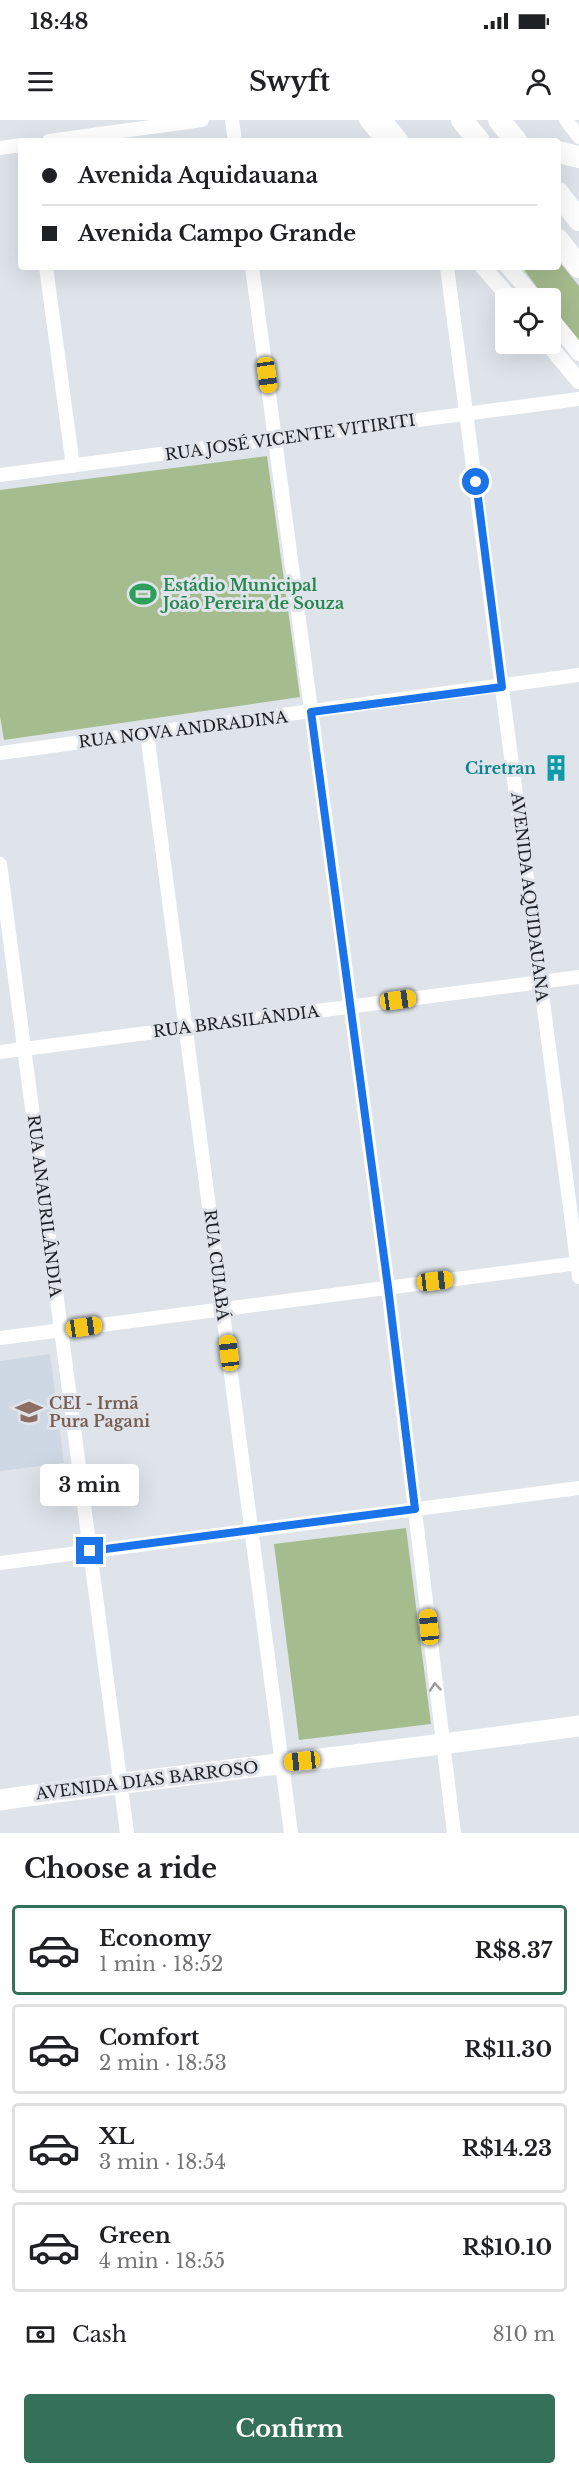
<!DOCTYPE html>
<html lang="en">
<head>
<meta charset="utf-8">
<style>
  body { margin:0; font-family:"Libre Baskerville",serif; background:#f2f2f2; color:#202124; height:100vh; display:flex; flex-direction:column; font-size:22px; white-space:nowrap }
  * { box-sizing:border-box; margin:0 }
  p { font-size:20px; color:#757577 }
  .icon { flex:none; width:33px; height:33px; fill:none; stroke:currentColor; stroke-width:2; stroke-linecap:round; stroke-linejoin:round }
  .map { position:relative; height:1713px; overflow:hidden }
  .side { display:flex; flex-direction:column; background:#fff; flex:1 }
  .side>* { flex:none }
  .guide { position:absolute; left:18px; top:18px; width:543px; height:132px; border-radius:6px; box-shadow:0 6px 24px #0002; display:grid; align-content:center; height:132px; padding:0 24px; background:#fff }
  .fabs { position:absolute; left:495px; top:168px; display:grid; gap:12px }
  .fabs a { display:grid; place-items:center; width:66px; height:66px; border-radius:6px; background:#fff; box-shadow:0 6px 24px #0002; font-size:30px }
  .end { position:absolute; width:27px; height:27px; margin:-14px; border:8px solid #1a73e8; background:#fff; box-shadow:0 0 0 3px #fff }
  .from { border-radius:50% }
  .bubble { position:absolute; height:42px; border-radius:6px; background:#fff; box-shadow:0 6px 24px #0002; font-size:20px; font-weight:700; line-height:42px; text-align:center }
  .car { position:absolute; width:18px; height:36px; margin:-18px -9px; border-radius:8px; box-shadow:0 0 4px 2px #0007; background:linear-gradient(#f5c518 24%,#345 0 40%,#f5c518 0 76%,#345 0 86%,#f5c518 0) }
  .guide b { display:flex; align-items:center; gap:21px; height:57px; font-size:22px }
  .guide b+b { border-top:2px solid #e0e0e0 }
  .guide i { width:15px; height:15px; background:#202124 }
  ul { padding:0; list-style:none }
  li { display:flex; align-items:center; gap:18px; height:90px; margin:0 12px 9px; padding:0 12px; border:3px solid #e0e0e0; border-radius:6px }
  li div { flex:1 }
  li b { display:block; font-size:22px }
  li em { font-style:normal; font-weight:700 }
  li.active { border-color:#34705a }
  li>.icon { width:54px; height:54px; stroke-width:1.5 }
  h2 { padding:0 24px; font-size:27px; line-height:72px }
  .pay { display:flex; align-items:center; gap:15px; height:66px; padding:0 24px; font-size:22px }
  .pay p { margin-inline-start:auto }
  .button { display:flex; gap:12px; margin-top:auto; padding:12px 24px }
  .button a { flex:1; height:69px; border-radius:6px; background:#34705a; color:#fff; font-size:24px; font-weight:700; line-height:69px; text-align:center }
  .status { display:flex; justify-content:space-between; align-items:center; height:42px; padding:0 30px; background:#fff; direction:ltr }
  .status svg { height:16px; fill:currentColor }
  header { display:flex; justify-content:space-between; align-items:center; height:78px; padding:0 24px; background:#fff; font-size:27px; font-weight:700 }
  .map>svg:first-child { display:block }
  .built { fill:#cdd8e4 }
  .green { fill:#a5bc8e }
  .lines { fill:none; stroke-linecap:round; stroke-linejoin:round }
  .minor { stroke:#fff; stroke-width:14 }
  .tertiary { stroke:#fff; stroke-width:16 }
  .primary { stroke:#fff; stroke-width:21 }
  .trunk { stroke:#fff; stroke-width:22 }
  .oneway { stroke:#999a9c }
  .route { stroke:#1a73e8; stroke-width:8 }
  .labels { text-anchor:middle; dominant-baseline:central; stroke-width:6; stroke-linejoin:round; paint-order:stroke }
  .street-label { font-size:16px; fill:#1d1f22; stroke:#dee4ea }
  .leisure-label { font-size:16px; font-weight:bold; fill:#27864d; stroke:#dee4ea; text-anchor:start }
  .culture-label { font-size:16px; font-weight:bold; fill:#0d838f; stroke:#dee4ea; text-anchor:end }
  .education-label { font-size:16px; font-weight:bold; fill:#785e54; stroke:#dee4ea; text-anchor:start }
</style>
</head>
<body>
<div class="status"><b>18:48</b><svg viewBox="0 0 49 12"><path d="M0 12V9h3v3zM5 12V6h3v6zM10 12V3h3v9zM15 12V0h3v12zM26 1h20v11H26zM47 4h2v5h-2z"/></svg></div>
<header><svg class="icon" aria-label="menu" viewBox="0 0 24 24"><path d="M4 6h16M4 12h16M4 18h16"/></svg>Swyft<svg class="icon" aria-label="person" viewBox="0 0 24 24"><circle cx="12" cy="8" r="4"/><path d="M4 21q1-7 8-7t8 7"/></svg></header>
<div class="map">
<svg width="579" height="1713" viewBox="0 0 579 1713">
  <rect width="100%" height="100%" fill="#dee4ea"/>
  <path class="built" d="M50,1234L64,1343L0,1351V1241Z"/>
  <g class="green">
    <path d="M558,140L579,166V224L551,185L550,178H545L522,147H558Z"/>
    <path d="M267,336L300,577L4,620L0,596V370Z"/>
    <path d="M406,1408L431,1604L299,1620L274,1424Z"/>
  </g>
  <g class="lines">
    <g class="minor">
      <path d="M232,0L235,21"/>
      <path d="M566,0L579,17"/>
      <path d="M49,21L202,0"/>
      <path d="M0,28L21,25"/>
      <path d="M46,147L73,346"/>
      <path d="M252,147L388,1167L454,1713"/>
      <path d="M447,147L579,1157"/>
      <path d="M0,355L579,279"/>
      <path d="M147,613L291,1713"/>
      <path d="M0,633L579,555"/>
      <path d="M0,744L127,1713"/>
      <path d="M0,932L579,857"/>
      <path d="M0,1218L579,1143"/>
      <path d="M0,1443L579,1368"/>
    </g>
    <g class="tertiary">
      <path d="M367,0L384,21"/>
      <path d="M384,0L401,21"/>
      <path d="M483,147L510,178"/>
      <path d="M508,147L535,178"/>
      <path d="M550,197L579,233"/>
      <path d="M548,224L579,261"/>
    </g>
    <path class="primary" d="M0,1680C193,1652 386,1633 579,1606"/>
    <g class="trunk">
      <path d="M462,0L479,21"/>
      <path d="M499,0L516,21"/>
      <path d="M558,32L579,37"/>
      <path d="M558,73L579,100"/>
      <path d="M558,120L579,147"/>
    </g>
  </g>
  <defs><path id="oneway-chevron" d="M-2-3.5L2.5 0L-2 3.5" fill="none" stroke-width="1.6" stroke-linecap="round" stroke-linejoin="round" transform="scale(1.5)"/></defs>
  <use class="oneway" href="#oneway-chevron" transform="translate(435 1567) rotate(-96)"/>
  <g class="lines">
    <path class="route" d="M90,1431L415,1389L388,1167L311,592L502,567L476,362"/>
  </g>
  <defs>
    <symbol id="stadium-bare" viewBox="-9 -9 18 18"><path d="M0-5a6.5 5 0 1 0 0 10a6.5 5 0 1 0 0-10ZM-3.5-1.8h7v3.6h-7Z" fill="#2e9e5b" stroke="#dee4ea" stroke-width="2.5" paint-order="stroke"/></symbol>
    <symbol id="building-bare" viewBox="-9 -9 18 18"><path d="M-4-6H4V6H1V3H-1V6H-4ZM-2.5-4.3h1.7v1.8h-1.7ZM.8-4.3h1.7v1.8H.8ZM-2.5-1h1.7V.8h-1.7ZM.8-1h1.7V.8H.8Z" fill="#0f9aa8" stroke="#dee4ea" stroke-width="2.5" paint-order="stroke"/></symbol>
    <symbol id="school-bare" viewBox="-9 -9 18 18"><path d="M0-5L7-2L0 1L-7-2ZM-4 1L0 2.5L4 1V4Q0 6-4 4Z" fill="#8d6e63" stroke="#dee4ea" stroke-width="2.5" paint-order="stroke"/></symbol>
  </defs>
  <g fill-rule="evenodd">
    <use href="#stadium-bare" x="124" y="455" width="38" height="38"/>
    <use href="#building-bare" x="537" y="629" width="38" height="38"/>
    <use href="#school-bare" x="10" y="1273" width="38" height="38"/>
  </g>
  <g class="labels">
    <g class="street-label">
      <text transform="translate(290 317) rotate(-8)">RUA JOSÉ VICENTE VITIRITI</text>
      <text transform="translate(183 609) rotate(-7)">RUA NOVA ANDRADINA</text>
      <text transform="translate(530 777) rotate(83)">AVENIDA AQUIDAUANA</text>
      <text transform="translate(236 901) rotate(-7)">RUA BRASILÂNDIA</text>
      <text transform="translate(45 1086) rotate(83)">RUA ANAURILÂNDIA</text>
      <text transform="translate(217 1145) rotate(83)">RUA CUIABÁ</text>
      <text transform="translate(147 1660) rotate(-7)">AVENIDA DIAS BARROSO</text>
    </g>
    <g class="leisure-label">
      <text x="163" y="465">Estádio Municipal<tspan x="163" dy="18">João Pereira de Souza</tspan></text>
    </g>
    <g class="culture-label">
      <text x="536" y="648">Ciretran</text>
    </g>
    <g class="education-label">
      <text x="49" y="1283">CEI - Irmã<tspan x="49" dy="18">Pura Pagani</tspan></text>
    </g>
  </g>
</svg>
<div class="fabs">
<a><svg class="icon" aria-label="locate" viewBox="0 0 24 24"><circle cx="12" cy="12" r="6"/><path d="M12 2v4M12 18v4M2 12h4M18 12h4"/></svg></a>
</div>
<i class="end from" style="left:476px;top:362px"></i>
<i class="end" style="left:90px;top:1431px"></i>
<div class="bubble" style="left:40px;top:1344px;width:99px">3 min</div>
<i class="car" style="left:267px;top:255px;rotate:172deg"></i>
<i class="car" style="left:398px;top:880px;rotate:82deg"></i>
<i class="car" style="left:435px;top:1161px;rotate:83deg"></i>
<i class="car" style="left:84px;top:1207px;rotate:82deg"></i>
<i class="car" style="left:229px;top:1233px;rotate:353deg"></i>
<i class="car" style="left:429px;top:1507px;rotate:354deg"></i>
<i class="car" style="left:302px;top:1641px;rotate:264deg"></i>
<div class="guide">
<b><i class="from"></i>Avenida Aquidauana</b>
<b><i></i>Avenida Campo Grande</b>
</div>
</div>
<section class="side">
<h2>Choose a ride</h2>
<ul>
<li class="active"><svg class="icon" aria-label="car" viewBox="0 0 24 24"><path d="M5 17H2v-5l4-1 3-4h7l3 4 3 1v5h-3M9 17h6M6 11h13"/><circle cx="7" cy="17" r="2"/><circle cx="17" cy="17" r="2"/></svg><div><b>Economy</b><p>1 min · 18:52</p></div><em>R$8.37</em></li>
<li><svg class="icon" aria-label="car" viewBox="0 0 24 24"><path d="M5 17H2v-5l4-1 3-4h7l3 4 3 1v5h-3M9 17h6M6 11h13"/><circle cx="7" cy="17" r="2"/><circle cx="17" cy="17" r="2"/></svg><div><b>Comfort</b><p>2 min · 18:53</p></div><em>R$11.30</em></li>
<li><svg class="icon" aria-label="car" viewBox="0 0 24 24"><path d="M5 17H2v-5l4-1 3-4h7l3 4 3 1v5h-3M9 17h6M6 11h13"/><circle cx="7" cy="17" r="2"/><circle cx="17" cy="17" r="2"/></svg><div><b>XL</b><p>3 min · 18:54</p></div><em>R$14.23</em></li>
<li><svg class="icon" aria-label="car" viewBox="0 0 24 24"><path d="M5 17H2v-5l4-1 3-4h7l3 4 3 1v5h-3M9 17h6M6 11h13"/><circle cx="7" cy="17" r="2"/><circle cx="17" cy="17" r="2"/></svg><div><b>Green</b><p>4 min · 18:55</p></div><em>R$10.10</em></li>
</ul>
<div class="pay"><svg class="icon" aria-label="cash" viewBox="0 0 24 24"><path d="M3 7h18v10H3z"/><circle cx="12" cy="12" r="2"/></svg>Cash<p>810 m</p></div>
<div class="button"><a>Confirm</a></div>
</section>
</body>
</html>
